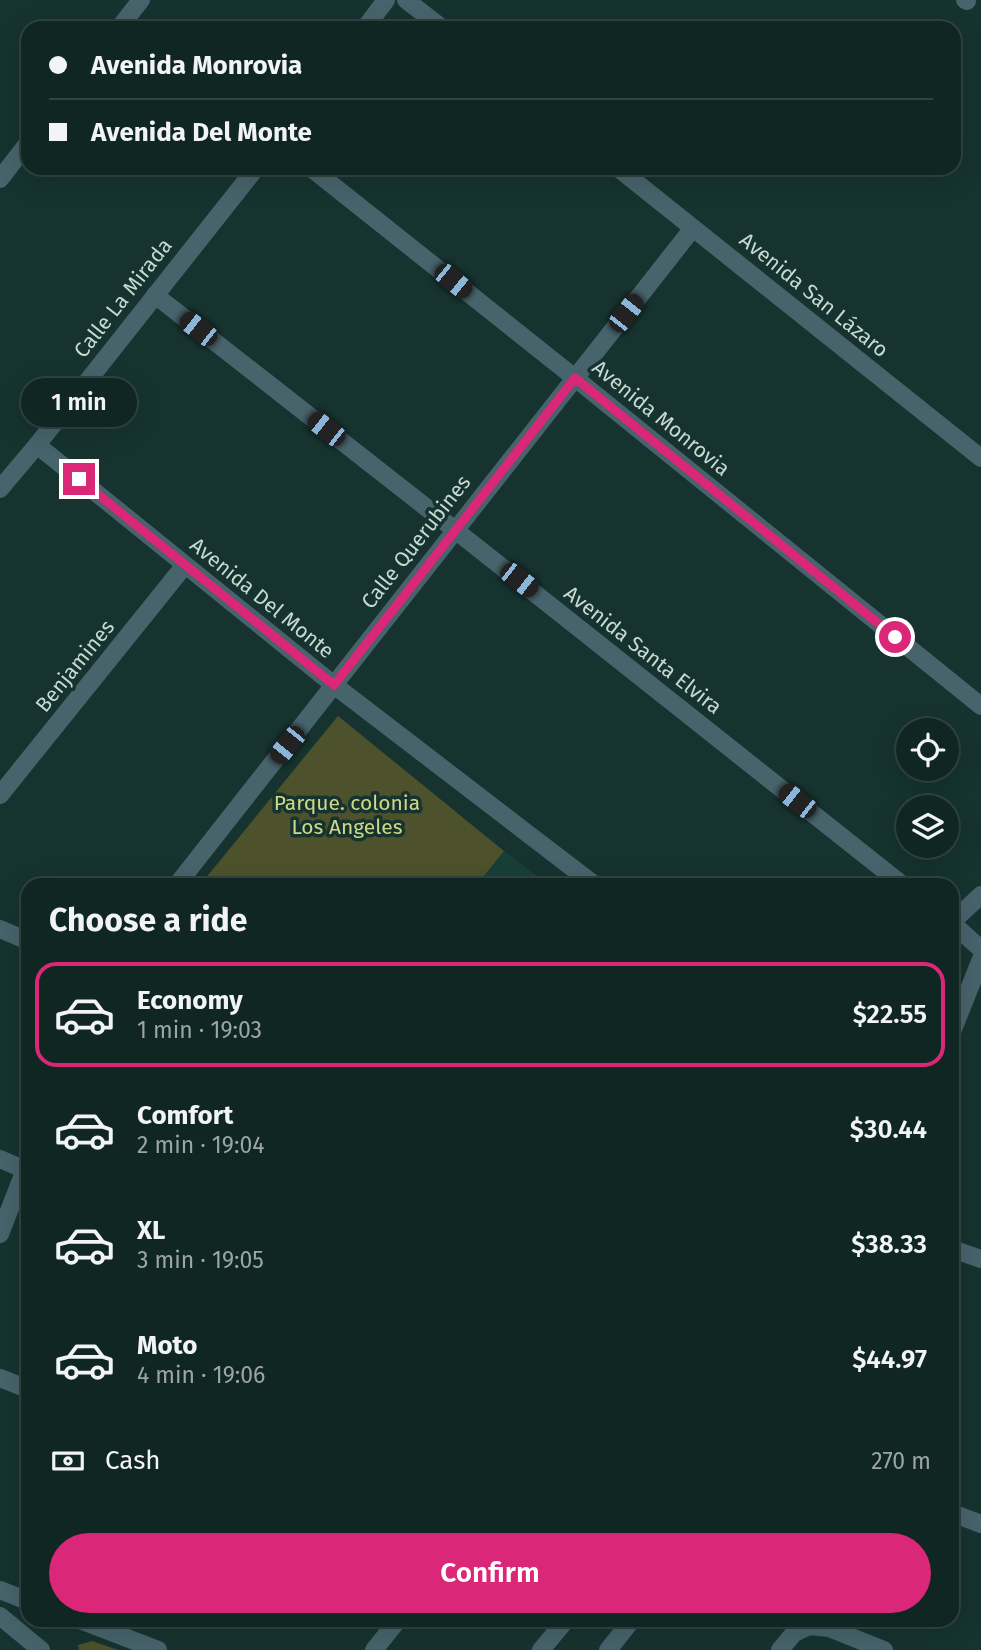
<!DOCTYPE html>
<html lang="en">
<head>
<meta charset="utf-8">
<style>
  body { margin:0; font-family:"Fira Sans",sans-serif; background:#192e2b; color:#f1f3f6; height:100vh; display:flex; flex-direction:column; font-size:26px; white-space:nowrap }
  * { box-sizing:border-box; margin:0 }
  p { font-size:23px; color:#9ca5a6 }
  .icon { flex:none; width:38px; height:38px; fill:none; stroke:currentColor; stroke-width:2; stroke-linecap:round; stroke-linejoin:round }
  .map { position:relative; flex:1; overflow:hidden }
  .drawer { position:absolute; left:21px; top:878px; width:938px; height:749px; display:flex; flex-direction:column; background:#102623; border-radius:21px; box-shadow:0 7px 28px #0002,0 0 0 2px #304341 }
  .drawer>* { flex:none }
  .banner { position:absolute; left:21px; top:21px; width:940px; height:154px; border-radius:21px; box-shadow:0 7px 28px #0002,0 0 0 2px #304341; display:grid; align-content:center; height:154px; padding:0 28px; background:#102623 }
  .fabs { position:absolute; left:896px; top:718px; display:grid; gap:14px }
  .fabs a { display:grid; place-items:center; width:63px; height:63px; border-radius:50%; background:#102623; box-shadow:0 7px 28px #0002,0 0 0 2px #304341; font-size:35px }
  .end { position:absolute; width:32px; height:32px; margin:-16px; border:9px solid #db2777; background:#fff; box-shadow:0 0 0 4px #fff }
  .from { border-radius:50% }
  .bubble { position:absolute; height:49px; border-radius:24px; background:#102623; box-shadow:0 7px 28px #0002,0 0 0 2px #304341; font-size:23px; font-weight:600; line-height:49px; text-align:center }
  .car { position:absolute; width:21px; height:42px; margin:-21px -10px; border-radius:9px; box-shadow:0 0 5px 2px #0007; background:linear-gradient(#222 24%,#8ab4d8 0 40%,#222 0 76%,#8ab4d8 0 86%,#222 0) }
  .banner b { display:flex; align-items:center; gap:24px; height:66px; font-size:26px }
  .banner b+b { border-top:2px solid #304341 }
  .banner i { width:18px; height:18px; background:#f1f3f6 }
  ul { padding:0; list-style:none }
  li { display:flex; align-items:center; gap:21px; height:105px; margin:0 14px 10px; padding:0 14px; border:4px solid transparent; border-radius:21px }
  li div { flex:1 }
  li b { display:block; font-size:26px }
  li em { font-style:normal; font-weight:600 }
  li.current { border-color:#db2777 }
  li>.icon { width:63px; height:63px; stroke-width:1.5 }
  h2 { padding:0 28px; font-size:32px; line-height:84px }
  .pay { display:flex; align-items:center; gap:18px; height:77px; padding:0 28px; font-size:26px }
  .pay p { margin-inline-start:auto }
  .button { display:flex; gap:14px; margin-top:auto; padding:14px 28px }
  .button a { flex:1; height:80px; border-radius:42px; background:#db2777; color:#fff; font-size:28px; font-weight:600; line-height:80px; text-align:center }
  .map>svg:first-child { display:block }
  .built { fill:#173f38 }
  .green { fill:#4d522c }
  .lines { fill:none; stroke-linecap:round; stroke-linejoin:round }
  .minor { stroke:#47636b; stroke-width:18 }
  .route { stroke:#db2777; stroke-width:9 }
  .labels { text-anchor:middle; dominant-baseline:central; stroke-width:7; stroke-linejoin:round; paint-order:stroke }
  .street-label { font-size:21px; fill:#c8d9d5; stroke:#16332f }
  .park-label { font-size:21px; fill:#ced985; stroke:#16332f }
</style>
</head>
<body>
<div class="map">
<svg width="981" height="1650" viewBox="0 0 981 1650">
  <rect width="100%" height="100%" fill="#16332f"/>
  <path class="built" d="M504,851L549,885L477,886Z"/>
  <g class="green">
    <path d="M338,716L504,851L477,885H200Z"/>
    <path d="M92,1641L118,1650H79L78,1645Z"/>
  </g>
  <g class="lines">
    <g class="minor">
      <path d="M406,0L442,28"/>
      <path d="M965,0L967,1"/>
      <path d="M119,28L141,0"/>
      <path d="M365,28L386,0"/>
      <path d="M311,168L575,378L981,706"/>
      <path d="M618,168L981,458"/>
      <path d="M0,179L28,143"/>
      <path d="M155,295L455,530L904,886"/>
      <path d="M37,445L334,685L596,886"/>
      <path d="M0,489L37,445L256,168"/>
      <path d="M0,795L185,565"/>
      <path d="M176,886L693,228"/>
      <path d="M952,922L981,895"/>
      <path d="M952,923L981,949"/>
      <path d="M0,929L28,941"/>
      <path d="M952,1032L981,959"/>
      <path d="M0,1159L28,1171"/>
      <path d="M0,1234L28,1162"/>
      <path d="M952,1249L981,1259"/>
      <path d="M0,1378L28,1389"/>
      <path d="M952,1513L981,1524"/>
      <path d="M0,1590L28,1601"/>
      <path d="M0,1616L41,1650"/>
      <path d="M80,1620L158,1650"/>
      <path d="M374,1650L398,1620"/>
      <path d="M541,1650L566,1620"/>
      <path d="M608,1650L632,1620"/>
      <path d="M780,1650L794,1633L809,1626L829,1628L884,1650"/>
    </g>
  </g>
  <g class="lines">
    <path class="route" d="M79,479L334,685L575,378L895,637"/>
  </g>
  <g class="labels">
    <g class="street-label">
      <text transform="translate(814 295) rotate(39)">Avenida San Lázaro</text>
      <text transform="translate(123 298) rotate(-52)">Calle La Mirada</text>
      <text transform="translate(661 418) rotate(39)">Avenida Monrovia</text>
      <text transform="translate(416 542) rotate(-52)">Calle Querubines</text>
      <text transform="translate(262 598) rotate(39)">Avenida Del Monte</text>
      <text transform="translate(643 650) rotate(38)">Avenida Santa Elvira</text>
      <text transform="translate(75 666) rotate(-51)">Benjamines</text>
    </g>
    <g class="park-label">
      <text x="347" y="803">Parque. colonia<tspan x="347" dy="24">Los Angeles</tspan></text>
    </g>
  </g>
</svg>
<div class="fabs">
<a><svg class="icon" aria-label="locate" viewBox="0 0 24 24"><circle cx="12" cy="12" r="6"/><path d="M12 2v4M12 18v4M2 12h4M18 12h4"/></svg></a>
<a><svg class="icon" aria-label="layers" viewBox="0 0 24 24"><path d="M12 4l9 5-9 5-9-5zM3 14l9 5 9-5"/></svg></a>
</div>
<i class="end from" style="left:895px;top:637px"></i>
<i class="end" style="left:79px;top:479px"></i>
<div class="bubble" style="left:21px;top:378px;width:116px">1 min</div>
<i class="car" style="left:453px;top:281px;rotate:129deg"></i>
<i class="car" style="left:626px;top:313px;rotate:38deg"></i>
<i class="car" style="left:198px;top:329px;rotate:308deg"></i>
<i class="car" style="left:326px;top:429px;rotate:308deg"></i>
<i class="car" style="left:519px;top:580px;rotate:128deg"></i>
<i class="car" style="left:287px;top:745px;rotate:219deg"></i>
<i class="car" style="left:797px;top:801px;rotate:308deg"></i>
<div class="banner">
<b><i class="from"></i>Avenida Monrovia</b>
<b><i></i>Avenida Del Monte</b>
</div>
<section class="drawer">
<h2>Choose a ride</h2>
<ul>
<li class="current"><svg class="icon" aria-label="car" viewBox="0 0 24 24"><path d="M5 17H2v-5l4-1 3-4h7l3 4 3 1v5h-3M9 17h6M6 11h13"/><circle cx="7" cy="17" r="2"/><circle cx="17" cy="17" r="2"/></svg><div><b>Economy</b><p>1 min · 19:03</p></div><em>$22.55</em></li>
<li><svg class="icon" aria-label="car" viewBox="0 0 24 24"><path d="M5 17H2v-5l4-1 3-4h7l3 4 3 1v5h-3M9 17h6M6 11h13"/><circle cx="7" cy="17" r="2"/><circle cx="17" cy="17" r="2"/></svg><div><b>Comfort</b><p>2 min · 19:04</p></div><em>$30.44</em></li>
<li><svg class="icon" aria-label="car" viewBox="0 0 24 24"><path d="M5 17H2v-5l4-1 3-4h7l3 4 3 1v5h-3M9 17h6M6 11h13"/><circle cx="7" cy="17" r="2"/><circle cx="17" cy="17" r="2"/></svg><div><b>XL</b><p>3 min · 19:05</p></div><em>$38.33</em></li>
<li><svg class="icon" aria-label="car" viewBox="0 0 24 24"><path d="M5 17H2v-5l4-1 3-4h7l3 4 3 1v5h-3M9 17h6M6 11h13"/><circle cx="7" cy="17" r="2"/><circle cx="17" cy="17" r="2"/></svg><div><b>Moto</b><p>4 min · 19:06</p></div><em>$44.97</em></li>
</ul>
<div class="pay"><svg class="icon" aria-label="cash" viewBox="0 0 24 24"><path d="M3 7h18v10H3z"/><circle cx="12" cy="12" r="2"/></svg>Cash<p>270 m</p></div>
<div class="button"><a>Confirm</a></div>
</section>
</div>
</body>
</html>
